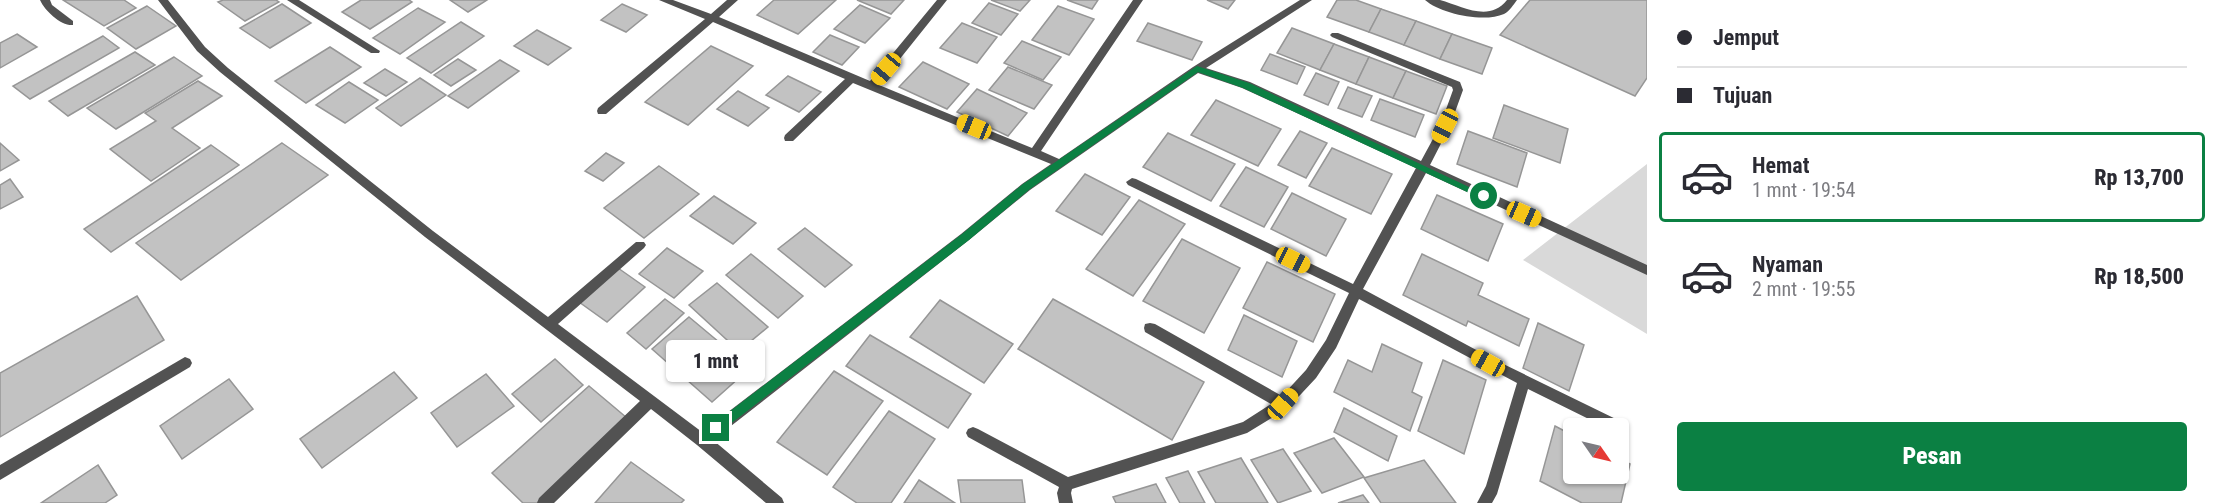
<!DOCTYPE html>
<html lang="id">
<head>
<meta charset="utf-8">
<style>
  body { margin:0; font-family:"Roboto Condensed",sans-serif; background:#f7f7f7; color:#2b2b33; height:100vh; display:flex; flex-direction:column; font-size:22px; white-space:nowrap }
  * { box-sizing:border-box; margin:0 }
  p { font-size:20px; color:#7c7c81 }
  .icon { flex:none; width:33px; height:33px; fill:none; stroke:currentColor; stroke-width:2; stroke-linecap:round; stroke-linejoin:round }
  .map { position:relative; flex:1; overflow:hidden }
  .details { display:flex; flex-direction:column; background:#fff; width:570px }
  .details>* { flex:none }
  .banner { display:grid; align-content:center; height:132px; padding:0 30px; background:#fff }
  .needle { width:39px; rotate:124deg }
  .buttons { position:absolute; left:1563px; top:418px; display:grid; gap:12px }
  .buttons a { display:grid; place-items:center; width:66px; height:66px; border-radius:6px; background:#fff; box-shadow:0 2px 4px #0004; font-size:30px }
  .end { position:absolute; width:27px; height:27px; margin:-14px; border:8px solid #0b8043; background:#fff; box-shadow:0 0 0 3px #fff }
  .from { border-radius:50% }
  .bubble { position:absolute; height:42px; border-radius:6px; background:#fff; box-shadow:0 2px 4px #0004; font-size:20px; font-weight:800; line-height:42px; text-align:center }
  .car { position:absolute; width:18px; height:36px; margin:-18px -9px; border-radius:8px; box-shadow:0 0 4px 2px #0007; background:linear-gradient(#f5c518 24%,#345 0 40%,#f5c518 0 76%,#345 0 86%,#f5c518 0) }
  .banner b { display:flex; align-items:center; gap:21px; height:57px; font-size:22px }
  .banner b+b { border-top:2px solid #e1e1e2 }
  .banner i { width:15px; height:15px; background:#2b2b33 }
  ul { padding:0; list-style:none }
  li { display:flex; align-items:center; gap:18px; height:90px; margin:0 12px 9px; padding:0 18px; border:3px solid transparent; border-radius:6px }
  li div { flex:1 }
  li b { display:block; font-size:22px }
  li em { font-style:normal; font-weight:800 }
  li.current { border-color:#0b8043 }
  li>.icon { width:54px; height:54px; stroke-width:1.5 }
  .cta { display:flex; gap:12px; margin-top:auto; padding:12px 30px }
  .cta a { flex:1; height:69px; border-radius:6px; background:#0b8043; color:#fff; font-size:24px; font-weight:800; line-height:69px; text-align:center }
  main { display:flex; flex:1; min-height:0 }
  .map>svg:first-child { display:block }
  .green { fill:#d9d9d9 }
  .building { fill:#c2c2c2; stroke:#969696; stroke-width:1.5 }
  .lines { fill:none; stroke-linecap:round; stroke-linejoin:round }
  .lane { fill:#525252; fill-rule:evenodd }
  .street { fill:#525252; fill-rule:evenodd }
  .route { fill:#0b8043 }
</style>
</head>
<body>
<main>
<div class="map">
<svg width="1647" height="503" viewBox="0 0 1647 503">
  <rect width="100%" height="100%" fill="#fff"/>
  <path class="green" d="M1647,164V334L1523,260Z"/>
  <g class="building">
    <path d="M63,0H124L136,8L104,26Z"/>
    <path d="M223,0H276L279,2L245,21L218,2Z"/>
    <path d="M361,0H409L412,2L370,29L342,12Z"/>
    <path d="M450,0H487L468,12Z"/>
    <path d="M774,0H836L798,34L757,15Z"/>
    <path d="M857,0H904L891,14Z"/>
    <path d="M991,0H1030L1020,11Z"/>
    <path d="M1067,0H1098L1092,9Z"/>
    <path d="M1207,0H1235L1228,9Z"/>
    <path d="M1337,0H1356L1381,9L1369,32L1327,17Z"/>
    <path d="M1530,0H1647V78L1635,96L1500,35Z"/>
    <path d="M989,3L1018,14L1001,35L972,23Z"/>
    <path d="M282,4L311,23L270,48L240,28Z"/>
    <path d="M622,4L647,15L626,32L601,20Z"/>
    <path d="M860,5L890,18L865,43L834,29Z"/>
    <path d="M147,6L176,26L136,49L107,28Z"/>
    <path d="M1058,6L1094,19L1069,55L1032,40Z"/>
    <path d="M418,8L445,22L400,54L373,38Z"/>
    <path d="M1381,9L1416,21L1404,45L1369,32Z"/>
    <path d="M1416,21L1452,34L1440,59L1404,45Z"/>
    <path d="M461,22L484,36L431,73L407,58Z"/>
    <path d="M962,23L997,37L977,63L940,48Z"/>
    <path d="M1148,23L1202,42L1192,60L1137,41Z"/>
    <path d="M1292,28L1334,44L1320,70L1277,53Z"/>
    <path d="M537,30L571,48L548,65L514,46Z"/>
    <path d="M17,34L37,47L0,68V43Z"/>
    <path d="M1452,34L1492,48L1482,74L1440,59Z"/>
    <path d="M830,35L859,47L842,65L813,52Z"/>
    <path d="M103,36L119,48L30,99L13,86Z"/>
    <path d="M1022,41L1061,57L1043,80L1004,63Z"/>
    <path d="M1334,44L1369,57L1356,84L1320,70Z"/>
    <path d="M711,46L753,66L688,125L645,102Z"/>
    <path d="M330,47L361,67L306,103L275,81Z"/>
    <path d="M135,52L155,65L68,116L49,101Z"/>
    <path d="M1270,54L1305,67L1297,84L1261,70Z"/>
    <path d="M174,57L202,76L116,129L87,108Z"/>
    <path d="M1369,57L1406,71L1393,98L1356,84Z"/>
    <path d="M458,59L476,70L451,86L434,75Z"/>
    <path d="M500,60L519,71L468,108L448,96Z"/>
    <path d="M923,62L969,84L947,109L899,87Z"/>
    <path d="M1008,67L1052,85L1034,109L989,90Z"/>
    <path d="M385,69L407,82L386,96L364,83Z"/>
    <path d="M1406,71L1447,86L1436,114L1393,98Z"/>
    <path d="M1316,73L1339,82L1328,105L1304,95Z"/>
    <path d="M788,76L821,92L799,112L766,95Z"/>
    <path d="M420,78L446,95L401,126L376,108Z"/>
    <path d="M198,81L222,96L172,128L200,148L151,181L110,149L156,121L145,113Z"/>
    <path d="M349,82L378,100L345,123L316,105Z"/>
    <path d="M1348,87L1372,96L1362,117L1338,108Z"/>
    <path d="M977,89L1027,113L1008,136L957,112Z"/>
    <path d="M738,91L769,108L748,126L717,109Z"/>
    <path d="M1380,99L1424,115L1415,137L1371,120Z"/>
    <path d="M1216,100L1281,129L1258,166L1191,135Z"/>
    <path d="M1504,105L1568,129L1560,163L1493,138Z"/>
    <path d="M1300,131L1327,143L1306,178L1278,165Z"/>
    <path d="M1468,131L1527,153L1517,187L1457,164Z"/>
    <path d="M1168,133L1235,164L1211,201L1143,167Z"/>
    <path d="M0,143L19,160L0,171Z"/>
    <path d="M282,143L328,175L181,280L136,243Z"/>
    <path d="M211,145L239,165L111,252L84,229Z"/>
    <path d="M1332,148L1392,174L1371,214L1309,186Z"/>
    <path d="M606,153L624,163L603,181L585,171Z"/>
    <path d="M659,166L699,194L644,238L604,208Z"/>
    <path d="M1246,167L1288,187L1264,227L1220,206Z"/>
    <path d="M1085,174L1130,197L1102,235L1056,211Z"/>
    <path d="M10,179L23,197L0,209V185Z"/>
    <path d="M1292,193L1346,219L1326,256L1271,229Z"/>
    <path d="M1437,195L1503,224L1488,261L1421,229Z"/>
    <path d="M714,196L756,223L733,244L690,216Z"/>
    <path d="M1139,200L1185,224L1133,296L1086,269Z"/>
    <path d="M805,228L852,265L825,287L778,249Z"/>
    <path d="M1182,239L1240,268L1204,333L1143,301Z"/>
    <path d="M667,248L703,271L674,298L639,274Z"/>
    <path d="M751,254L803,296L778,318L726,275Z"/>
    <path d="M1422,254L1483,283L1478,295L1529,319L1519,346L1468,321L1466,326L1403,295Z"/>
    <path d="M1267,262L1335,294L1313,342L1243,308Z"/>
    <path d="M618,268L645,287L607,322L579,302Z"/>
    <path d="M717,283L768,327L739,351L689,305Z"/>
    <path d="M137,296L164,340L0,437V373Z"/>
    <path d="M665,299L684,313L646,349L627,333Z"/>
    <path d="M1053,299L1204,382L1172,440L1018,349Z"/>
    <path d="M940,300L1013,344L984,383L910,337Z"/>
    <path d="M1244,315L1297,341L1282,377L1228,350Z"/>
    <path d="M689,317L750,368L712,402L652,349Z"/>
    <path d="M1538,323L1584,345L1569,391L1523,368Z"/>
    <path d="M870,335L971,394L948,428L846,366Z"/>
    <path d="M1382,344L1422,363L1412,392L1422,397L1410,431L1334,392L1348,360L1372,372Z"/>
    <path d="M555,359L583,385L541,422L512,394Z"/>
    <path d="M1443,360L1486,380L1464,454L1418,431Z"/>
    <path d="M834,371L883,401L827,475L777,442Z"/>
    <path d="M394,372L417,398L322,468L300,439Z"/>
    <path d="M486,374L514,406L457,447L431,413Z"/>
    <path d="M229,379L253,409L182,459L160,426Z"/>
    <path d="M589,386L627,418L537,503H523L492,473Z"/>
    <path d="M1344,408L1397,436L1388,461L1334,432Z"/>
    <path d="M889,411L935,439L891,503H857L833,487Z"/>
    <path d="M1555,426L1574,436V474H1618V458L1630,464L1621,503H1582L1540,481Z"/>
    <path d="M1334,438L1364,477L1322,493L1294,453Z"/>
    <path d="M1283,449L1311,491L1278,503L1251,460Z"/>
    <path d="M1241,458L1268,503H1216L1198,472Z"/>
    <path d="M1424,460L1456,503H1381L1364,478Z"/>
    <path d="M631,462L684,500L681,503H595Z"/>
    <path d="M98,465L117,495L105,503H41Z"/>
    <path d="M1188,471L1205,503H1180L1166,478Z"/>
    <path d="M919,480L955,503H904Z"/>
    <path d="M958,480H1022L1025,503H961Z"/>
    <path d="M1156,484L1166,503H1116L1113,497Z"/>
    <path d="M1363,495L1369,503H1338Z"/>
  </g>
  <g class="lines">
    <g class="lane">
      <path d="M40,0H50L52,5L73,21V25C61,26 45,11 40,0Z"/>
      <path d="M1425,0C1430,0 1435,0 1440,0C1462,6 1489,23 1507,0H1517C1513,5 1510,11 1504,14C1484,23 1441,14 1425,0Z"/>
    </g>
    <g class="street">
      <path d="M158,0H168L205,47L228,68L433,231L548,317L636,242H644L646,245L644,248L558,324L702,432L961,234L1022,184L1051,164L853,83L793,141H785L784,138L785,135L845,79L713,22L606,114H598L597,111L598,108L705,19L659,0H673L711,14L727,0H738L719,17L870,81L937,0H947L879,85L1032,148L1133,0H1143L1041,151L1059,159L1193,67L1300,0H1312L1206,68L1250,82L1421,161L1440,126L1453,90L1452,87L1332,37L1330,35L1332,33H1338L1445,76L1460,82L1463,90L1450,126L1430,165L1647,265V275L1426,173L1363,289L1493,359L1624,423L1626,427L1624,431L1618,433V429H1609L1528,389L1497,494L1492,503H1477L1486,486L1517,383L1359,299L1336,348L1316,378L1288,408L1247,433L1072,489L1071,493L1073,503H1059L1057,493L1059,487L968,437L966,433L968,429L973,427L978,429L1068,477L1243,422L1271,404L1145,332L1144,328L1145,324L1150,323L1155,324L1282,396L1306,370L1326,340L1349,293L1128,185L1126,182L1132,178L1136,179L1353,284L1416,168L1242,88L1198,73L1030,190L969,240L713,440L782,498L784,503H766L697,445L651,409L554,503H537L539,498L640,401L425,237L220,72L197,51Z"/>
      <path d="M287,0H299L380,51L379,53H371Z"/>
      <path d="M185,357L190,359L192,363L190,367L0,480V465Z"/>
    </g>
  </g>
  <path class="route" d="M1197,66L1249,83L1488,196L1484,199L1480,198L1243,88L1198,72L1030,189L969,240L720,432H712V425L962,234L1023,184Z"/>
</svg>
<div class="buttons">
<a><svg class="needle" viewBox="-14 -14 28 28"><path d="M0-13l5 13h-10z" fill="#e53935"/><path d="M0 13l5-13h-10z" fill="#7c7c81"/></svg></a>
</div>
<i class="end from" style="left:1484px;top:196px"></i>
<i class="end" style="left:716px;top:428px"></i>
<div class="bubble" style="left:666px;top:340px;width:99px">1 mnt</div>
<i class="car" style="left:886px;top:69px;rotate:220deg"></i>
<i class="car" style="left:1445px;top:126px;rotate:207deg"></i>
<i class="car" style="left:974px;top:127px;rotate:292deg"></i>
<i class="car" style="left:1524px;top:214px;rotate:114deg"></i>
<i class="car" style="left:1293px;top:260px;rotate:116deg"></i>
<i class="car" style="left:1488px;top:363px;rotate:299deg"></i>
<i class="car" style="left:1283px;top:404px;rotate:42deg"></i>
</div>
<section class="details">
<div class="banner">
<b><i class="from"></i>Jemput</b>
<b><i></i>Tujuan</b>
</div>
<ul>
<li class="current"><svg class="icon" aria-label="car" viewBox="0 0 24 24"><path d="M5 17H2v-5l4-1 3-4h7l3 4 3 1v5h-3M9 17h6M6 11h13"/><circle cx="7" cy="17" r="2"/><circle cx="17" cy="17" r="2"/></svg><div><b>Hemat</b><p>1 mnt · 19:54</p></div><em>Rp 13,700</em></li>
<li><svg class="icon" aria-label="car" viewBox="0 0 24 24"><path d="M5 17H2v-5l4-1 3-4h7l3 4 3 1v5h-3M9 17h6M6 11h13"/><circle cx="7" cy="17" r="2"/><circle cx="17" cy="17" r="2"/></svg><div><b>Nyaman</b><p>2 mnt · 19:55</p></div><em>Rp 18,500</em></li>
</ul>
<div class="cta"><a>Pesan</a></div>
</section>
</main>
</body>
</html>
